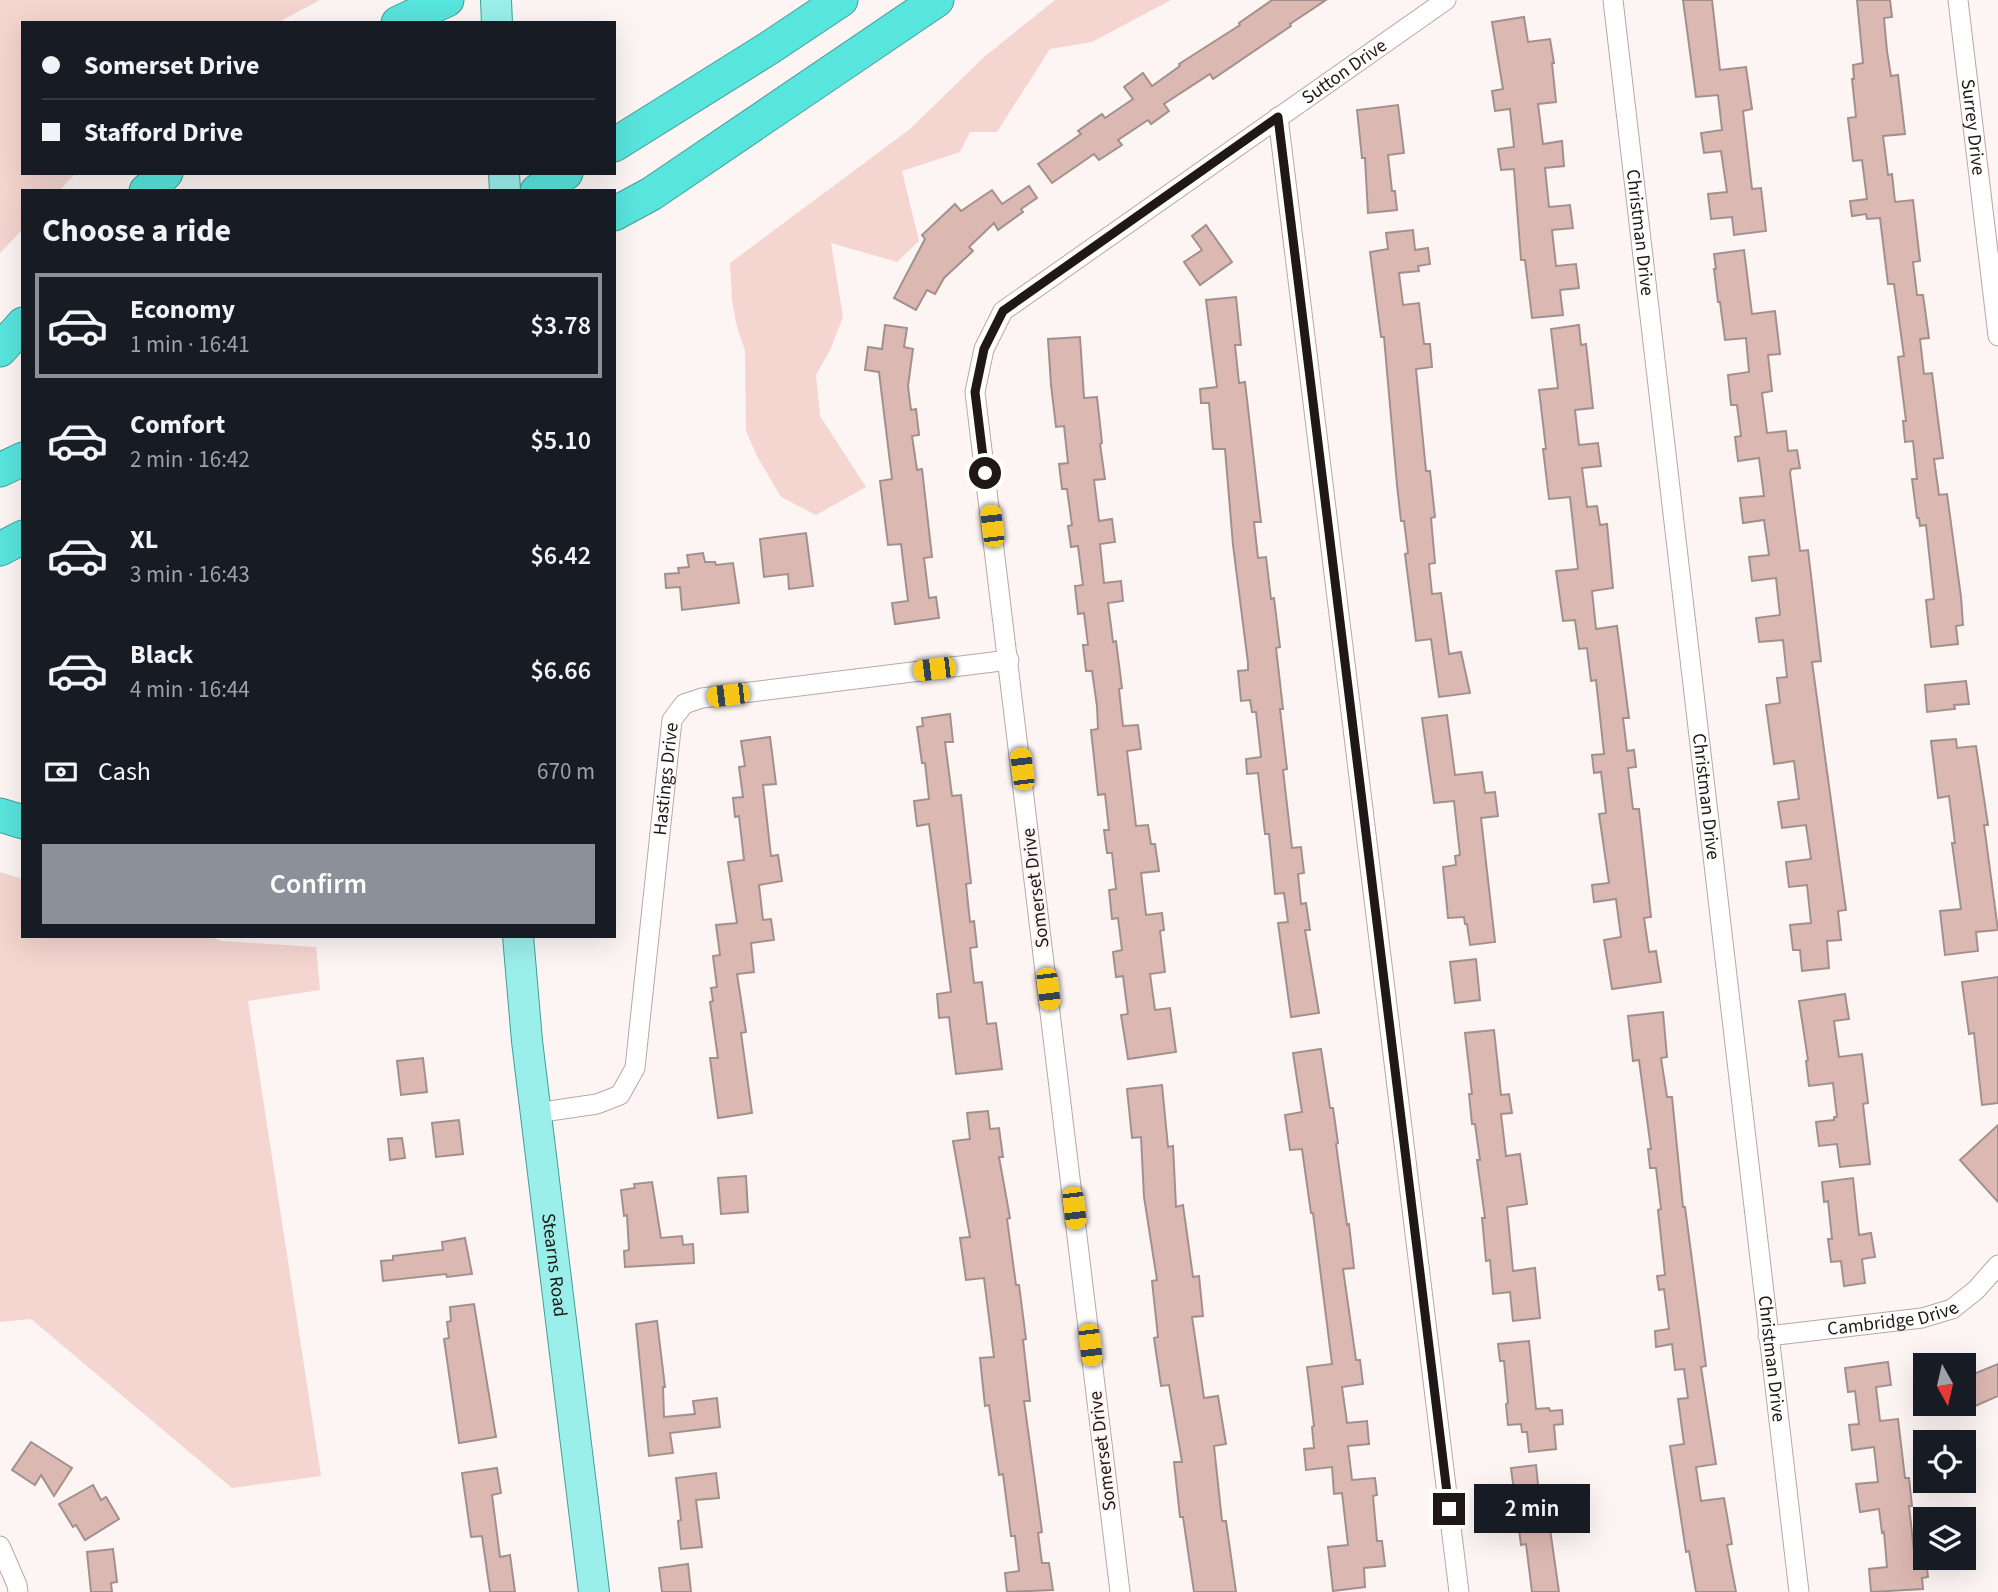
<!DOCTYPE html>
<html lang="en">
<head>
<meta charset="utf-8">
<style>
  body { margin:0; font-family:"Source Sans 3",sans-serif; background:#242831; color:#f1f3f6; height:100vh; display:flex; flex-direction:column; font-size:26px; white-space:nowrap }
  * { box-sizing:border-box; margin:0 }
  p { font-size:23px; color:#9ea1a6 }
  .icon { flex:none; width:38px; height:38px; fill:none; stroke:currentColor; stroke-width:2; stroke-linecap:round; stroke-linejoin:round }
  .map { position:relative; flex:1; overflow:hidden }
  .panel { position:absolute; left:21px; top:189px; width:595px; height:749px; display:flex; flex-direction:column; background:#171b24; border-radius:0px; box-shadow:0 7px 28px #0002 }
  .panel>* { flex:none }
  .top-card { position:absolute; left:21px; top:21px; width:595px; height:154px; border-radius:0px; box-shadow:0 7px 28px #0002; display:grid; align-content:center; height:154px; padding:0 21px; background:#171b24 }
  .needle { width:46px; rotate:172deg }
  .buttons { position:absolute; left:1913px; top:1353px; display:grid; gap:14px }
  .buttons a { display:grid; place-items:center; width:63px; height:63px; border-radius:0px; background:#171b24; box-shadow:0 7px 28px #0002; font-size:35px }
  .end { position:absolute; width:32px; height:32px; margin:-16px; border:9px solid #1f1816; background:#fff; box-shadow:0 0 0 4px #fff }
  .from { border-radius:50% }
  .bubble { position:absolute; height:49px; border-radius:0px; background:#171b24; box-shadow:0 7px 28px #0002; font-size:23px; font-weight:600; line-height:49px; text-align:center }
  .car { position:absolute; width:21px; height:42px; margin:-21px -10px; border-radius:9px; box-shadow:0 0 5px 2px #0007; background:linear-gradient(#f5c518 24%,#345 0 40%,#f5c518 0 76%,#345 0 86%,#f5c518 0) }
  .top-card b { display:flex; align-items:center; gap:24px; height:66px; font-size:26px }
  .top-card b+b { border-top:2px solid #363941 }
  .top-card i { width:18px; height:18px; background:#f1f3f6 }
  ul { padding:0; list-style:none }
  li { display:flex; align-items:center; gap:21px; height:105px; margin:0 14px 10px; padding:0 7px; border:4px solid transparent; border-radius:0px }
  li div { flex:1 }
  li b { display:block; font-size:26px }
  li em { font-style:normal; font-weight:600 }
  li.active { border-color:#8c9099 }
  li>.icon { width:63px; height:63px; stroke-width:1.5 }
  h2 { padding:0 21px; font-size:32px; line-height:84px }
  .pay { display:flex; align-items:center; gap:18px; height:77px; padding:0 21px; font-size:26px }
  .pay p { margin-inline-start:auto }
  .cta { display:flex; gap:14px; margin-top:auto; padding:14px 21px }
  .cta a { flex:1; height:80px; border-radius:0px; background:#8c9099; color:#fff; font-size:28px; font-weight:600; line-height:80px; text-align:center }
  .map>svg:first-child { display:block }
  .green { fill:#f4d5cf }
  .building { fill:#dcb8b2; stroke:#a2908d; stroke-width:2 }
  .lines { fill:none; stroke-linecap:round; stroke-linejoin:round }
  .street-casing { stroke:#baa7a3; stroke-width:21 }
  .primary-casing { stroke:#449d98; stroke-width:32 }
  .highway-casing { stroke:#449d98; stroke-width:35 }
  .street { stroke:#fff; stroke-width:19 }
  .primary { stroke:#9befeb; stroke-width:30 }
  .highway { stroke:#58e5de; stroke-width:33 }
  .route { stroke:#1f1816; stroke-width:9 }
  .labels { text-anchor:middle; dominant-baseline:central; stroke-width:5; stroke-linejoin:round; paint-order:stroke }
  .street-label { font-size:19px; fill:#1f1816; stroke:#fdf5f4 }
</style>
</head>
<body>
<div class="map">
<svg width="1998" height="1592" viewBox="0 0 1998 1592">
  <rect width="100%" height="100%" fill="#fdf5f4"/>
  <g class="green">
    <path d="M0,0H320L277,23H23V173H76L59,191H23V229L0,253Z"/>
    <path d="M1055,0H1171L1092,42L1050,49L997,132H970L960,152L902,171L919,241L897,262L831,243L843,317L830,350L816,375L820,416L866,487L816,515L781,497L757,456L746,431L745,351L736,323L732,300L730,263L910,129L984,57Z"/>
    <path d="M0,872L23,879V936H208L222,941L316,947L320,990L248,1001L321,1476L232,1488L31,1319L0,1322Z"/>
  </g>
  <g class="building">
    <path d="M1272,0H1326L1290,24L1291,26L1213,79L1210,74L1164,104L1169,111L1151,124L1148,120L1118,140L1122,145L1099,160L1094,154L1052,183L1038,164L1081,134L1078,131L1102,114L1105,118L1133,99L1124,87L1143,73L1152,86L1180,66L1179,64L1240,25L1239,23Z"/>
    <path d="M1683,0H1712L1720,70L1746,67L1752,109L1743,111L1752,189L1761,188L1766,231L1734,235L1732,217L1711,219L1708,194L1727,192L1721,151L1704,153L1701,133L1722,130L1718,95L1696,97Z"/>
    <path d="M1857,0H1890L1892,17L1884,18L1887,51L1891,76L1898,75L1905,134L1883,136L1888,175L1892,174L1895,202L1913,200L1920,261L1913,262L1917,295H1923L1929,338L1920,339L1924,374L1932,373L1943,458L1934,459L1939,495L1947,494L1961,597L1963,625L1956,626L1958,644L1931,647L1926,600L1934,599L1926,525L1920,526L1919,518H1917L1912,479H1917L1913,441L1905,442L1903,421H1906L1898,357L1904,356L1894,284H1888L1880,218L1867,219L1866,214L1852,216L1850,201L1867,199L1862,160L1853,161L1848,118L1856,117L1852,79H1854L1853,65L1863,63Z"/>
    <path d="M1524,17L1528,42L1550,39L1554,63H1552L1556,102L1538,104L1543,144L1562,141L1564,166L1545,168L1549,207L1570,205L1573,228L1552,230L1556,266L1576,264L1579,288L1560,290L1563,315L1532,318L1525,260H1521L1514,169L1501,170L1498,149L1514,147L1510,109L1495,111L1492,91L1503,89L1492,22Z"/>
    <path d="M1398,105L1404,153L1388,155L1392,191H1395L1397,210L1368,213L1365,158H1362L1357,110Z"/>
    <path d="M1029,186L1037,198L1021,209L1023,212L998,230L994,223L969,247L973,251L944,278L935,294L927,290L916,310L894,298L925,239L922,235L955,204L961,211L992,190L1002,204Z"/>
    <path d="M1206,225L1232,262L1200,285L1184,262L1202,250L1192,236Z"/>
    <path d="M1413,230L1415,250L1428,248L1430,264L1418,266L1419,271L1399,273L1403,305L1419,303L1424,344H1430L1432,367L1416,369L1426,471H1430L1435,517L1431,518L1435,563L1429,564L1432,594L1441,593L1449,654L1461,652L1470,693L1439,697L1431,639L1416,641L1405,554L1408,553L1404,521H1401L1397,485L1384,337H1381L1370,252L1388,249L1386,233Z"/>
    <path d="M1744,250L1752,314L1775,311L1780,354L1768,355L1772,391L1762,393L1767,433L1786,431L1788,451L1797,450L1800,468L1791,469L1790,473L1800,551L1808,550L1821,661L1812,662L1846,910L1838,911L1841,940L1827,941L1829,968L1802,971L1800,950H1793L1790,925L1811,923L1807,885L1789,887L1786,862L1811,859L1806,825L1782,828L1778,802L1799,799L1794,761L1774,764L1766,705L1780,703L1777,678L1787,677L1783,640L1759,642L1756,618L1780,615L1776,578L1752,581L1749,557L1769,555L1764,520L1743,523L1740,498L1764,496L1759,458L1738,461L1735,437L1741,436L1737,405H1731L1728,375L1749,372L1746,338L1725,340L1720,302H1718L1714,269H1716L1714,254Z"/>
    <path d="M1236,297L1241,345H1235L1239,383L1245,382L1261,522H1254L1258,558L1266,557L1271,599L1274,598L1280,647L1276,648L1283,709H1280L1287,769L1283,770L1292,848L1301,847L1304,873L1298,874L1301,904L1306,903L1310,930H1305L1319,1013L1291,1017L1278,923L1288,922L1284,893L1275,894L1269,834H1265L1258,773L1247,774L1246,759L1261,757L1256,712H1252L1250,700L1241,701L1238,671L1248,670V663L1233,545L1225,449H1213L1209,403H1201L1200,389L1217,387L1206,300Z"/>
    <path d="M885,325L907,328L904,347L913,349L908,386L911,410L916,409L919,435L912,436L917,470L922,469L932,557L924,558L929,598L936,597L939,618L895,624L892,603L908,601L905,577L901,544L888,545L880,481L892,479L879,372L865,370L868,347L882,349Z"/>
    <path d="M1579,325L1581,345L1586,344L1593,408L1575,410L1579,445L1598,443L1601,466L1582,468L1587,507L1597,506L1600,525L1607,524L1613,588L1592,591L1596,629L1617,626L1629,718H1623L1627,751L1634,750L1636,767L1628,768L1633,809H1639L1651,917L1644,918L1649,952L1656,951L1661,982L1612,989L1604,940L1621,937L1616,899L1594,902L1592,885L1609,883L1599,814L1606,813L1601,772L1594,773L1592,755L1604,754L1596,680L1591,681L1587,648L1579,649L1575,620L1563,621L1556,571L1578,569L1570,497L1549,499L1543,449H1546L1539,390L1558,388L1551,329Z"/>
    <path d="M1080,337L1084,398L1097,397L1102,443L1100,444L1105,479L1094,480L1099,521L1112,519L1115,542L1100,544L1104,583L1121,581L1123,601L1108,603L1113,642L1116,641L1122,688L1119,689L1123,726L1138,725L1141,749L1127,751L1136,826L1148,825L1151,844H1155L1159,871L1141,873L1146,915L1162,913L1164,930L1160,931L1165,972L1150,974L1155,1010L1170,1008L1176,1052L1128,1059L1121,1015L1128,1014L1123,976L1116,977L1113,952L1122,950L1118,918L1112,919L1109,890L1116,889L1112,853H1107L1104,830H1109L1105,794L1098,795L1091,730L1098,729L1097,706L1092,671H1086L1083,645H1088L1084,613L1078,614L1075,586L1083,585L1078,546L1071,547L1068,526L1072,525L1067,489H1062L1059,464L1068,463L1064,426L1056,427L1051,385L1048,339Z"/>
    <path d="M806,533L813,586L789,589L788,574L764,577L760,539Z"/>
    <path d="M703,553L705,562H715L716,565L733,563L739,603L682,610L680,587L666,588L665,574L679,573L678,568L689,567L687,555Z"/>
    <path d="M1966,681L1969,704L1954,705L1955,709L1927,712L1925,685Z"/>
    <path d="M950,714L953,742H945L952,796L961,795L971,883L966,884L970,922L974,921L977,947L970,948L974,983L982,982L987,1024L996,1023L1002,1069L956,1074L949,1017L939,1018L937,994L951,992L929,824L917,826L914,801L929,799L925,763H922L917,727L923,726L922,718Z"/>
    <path d="M1447,715L1455,775L1482,772L1485,793L1495,792L1498,816L1481,818L1495,942L1470,945L1467,924H1465L1464,917L1448,918L1443,867L1456,865L1455,856L1460,855L1454,801L1434,803L1422,718Z"/>
    <path d="M770,737L776,784L763,785L771,856L778,855L782,881L759,885L763,920L771,919L774,940L751,943L754,972L737,974L746,1032L741,1033L752,1113L718,1118L710,1058H718L710,1002L713,1001L711,988L717,987L713,956L720,955L716,925L737,923L728,862L744,860L739,816L735,817L733,798L743,797L739,767L745,766L741,741Z"/>
    <path d="M1956,739L1957,748L1976,746L1988,825H1984L1998,930L1976,932L1978,951L1945,955L1940,911L1961,909L1952,843H1955L1949,796L1938,798L1931,741Z"/>
    <path d="M1476,959L1480,1000L1455,1003L1450,962Z"/>
    <path d="M1998,977V1103L1982,1105L1974,1033L1969,1034L1962,982Z"/>
    <path d="M1845,994L1849,1019L1834,1021L1839,1057L1862,1054L1868,1103L1863,1104L1870,1164L1840,1167L1837,1144L1819,1146L1816,1122L1834,1120V1117H1837L1833,1083L1809,1086L1806,1061L1808,1060L1799,1001Z"/>
    <path d="M1663,1012L1667,1057L1661,1058L1667,1097H1672L1683,1207H1685L1706,1366L1701,1367L1716,1464L1696,1467L1701,1501L1724,1498L1732,1544L1727,1545L1736,1592H1696L1689,1551L1686,1552L1670,1446L1684,1444L1678,1399L1688,1398L1684,1369L1675,1370L1672,1344L1656,1347L1655,1331L1669,1329L1664,1289L1659,1290L1657,1276L1665,1275L1658,1210L1661,1209L1656,1168H1650L1648,1149H1651L1639,1060L1633,1061L1628,1016Z"/>
    <path d="M1494,1030L1501,1095L1509,1094L1512,1113L1501,1114L1506,1156L1520,1154L1527,1204L1507,1207L1513,1271L1535,1268L1540,1318L1513,1321L1510,1292L1493,1294L1490,1260L1486,1261L1482,1218H1485L1477,1160H1480L1475,1124H1472L1469,1094H1472L1465,1033Z"/>
    <path d="M1321,1049L1330,1108H1333L1338,1143L1336,1144L1347,1225L1349,1224L1354,1268L1343,1269L1356,1360H1360L1363,1384L1342,1387L1347,1423L1367,1421L1369,1444L1348,1446L1352,1480L1375,1478L1377,1495L1373,1496L1377,1541H1382L1385,1566L1364,1568L1365,1587L1333,1591L1328,1547L1348,1545L1342,1493L1334,1494L1332,1467L1306,1470L1304,1449L1314,1448L1312,1427L1314,1426L1307,1367L1332,1364L1313,1213H1311L1302,1149L1290,1150L1285,1115L1302,1112L1293,1053Z"/>
    <path d="M423,1058L427,1092L401,1095L397,1061Z"/>
    <path d="M1162,1085L1168,1147L1173,1146L1176,1207L1183,1205L1193,1277L1199,1276L1203,1316L1192,1317L1204,1398L1218,1396L1226,1444L1214,1446L1222,1521H1226L1236,1592H1194L1183,1517H1180L1174,1462H1182L1169,1385L1161,1386L1154,1338L1158,1337L1152,1281L1157,1280L1144,1197L1141,1137L1132,1138L1127,1089Z"/>
    <path d="M988,1111L990,1129L999,1128L1003,1157H999L1010,1218L1007,1219L1016,1285H1019L1026,1339L1023,1340L1030,1401H1024L1042,1532L1038,1533L1042,1563H1049L1053,1590L1007,1592L1005,1573L1019,1571L1015,1536H1011L1003,1474L999,1475L989,1405L985,1406L980,1358L994,1357L984,1278L966,1280L960,1238L970,1237L953,1141L970,1139L967,1113Z"/>
    <path d="M459,1120L463,1154L436,1157L432,1123Z"/>
    <path d="M1998,1125V1202L1960,1160Z"/>
    <path d="M402,1138L405,1158L390,1160L388,1139Z"/>
    <path d="M746,1176L748,1212L721,1214L718,1178Z"/>
    <path d="M1853,1178L1859,1235L1871,1233L1875,1257L1862,1259L1865,1283L1844,1286L1841,1261L1831,1262L1828,1239H1832L1828,1201L1824,1202L1822,1182Z"/>
    <path d="M652,1182L661,1238L682,1236L683,1245L693,1244L694,1263L625,1267L624,1251L629,1250L627,1215L624,1216L621,1190L635,1188L634,1184Z"/>
    <path d="M465,1238L472,1274L447,1277L446,1274L383,1281L381,1261L393,1260V1256L443,1250L442,1242Z"/>
    <path d="M474,1304L496,1437L459,1443L444,1339L449,1338L447,1322L451,1321L450,1307Z"/>
    <path d="M657,1321L665,1387H663L664,1417L695,1414L693,1401L717,1398L720,1427L670,1433L673,1453L649,1456L636,1324Z"/>
    <path d="M1529,1341L1536,1409L1549,1408L1550,1411L1562,1410L1563,1424L1554,1425L1556,1449L1529,1452L1527,1432H1522L1521,1424L1508,1425L1506,1404L1508,1403L1504,1361H1500L1498,1344Z"/>
    <path d="M1888,1362L1891,1385L1876,1387L1880,1421L1898,1419L1905,1478H1909L1912,1506H1909L1915,1560L1926,1559L1928,1577L1922,1578L1923,1589L1871,1592L1869,1569L1887,1567L1884,1532L1882,1533L1879,1509L1860,1512L1856,1484L1878,1482L1874,1447L1852,1450L1849,1425L1859,1424L1855,1391L1848,1392L1845,1368Z"/>
    <path d="M1998,1364V1396L1964,1411V1378Z"/>
    <path d="M31,1442L72,1468L54,1496L41,1475L35,1485L12,1470Z"/>
    <path d="M1536,1465L1542,1523L1549,1522L1559,1592H1532L1526,1544L1521,1545L1511,1468Z"/>
    <path d="M497,1468L501,1493L492,1495L500,1557L510,1555L515,1592H490L482,1536L471,1537L462,1473Z"/>
    <path d="M716,1473L719,1498L696,1500L702,1547L681,1549L678,1521L681,1520L676,1478Z"/>
    <path d="M93,1485L101,1500L106,1497L119,1519L85,1540L76,1525L73,1527L59,1504Z"/>
    <path d="M113,1549L117,1582L111,1583L112,1592H91L87,1552Z"/>
    <path d="M688,1564L691,1592H662L659,1568Z"/>
  </g>
  <g class="lines">
    <defs>
      <g id="street">
        <path id="s1" d="M1613,0L1799,1592"/>
        <path id="s2" d="M1958,0L1998,336"/>
        <path d="M1278,117L1459,1592"/>
        <path id="s3" d="M536,1113L597,1104L620,1095L635,1068L672,720L684,704L702,698L1009,660"/>
        <path id="s4" d="M1768,1336L1922,1318L1952,1309L1976,1290L1998,1265"/>
        <path d="M0,1546L17,1585L18,1592"/>
        <path id="s5" d="M1120,1592L975,392L984,349L1003,311L1446,0"/>
      </g>
      <g id="primary">
        <path d="M496,0L497,23"/>
        <path d="M504,173L505,191"/>
        <path id="s6" d="M518,936L527,1041L594,1592"/>
      </g>
      <g id="highway">
        <path d="M398,23L447,0"/>
        <path d="M614,145L769,48L841,0"/>
        <path d="M146,191L166,173"/>
        <path d="M537,191L566,173"/>
        <path d="M614,214L651,194L937,0"/>
        <path d="M0,350L23,324"/>
        <path d="M0,470L23,459"/>
        <path d="M0,549L23,537"/>
        <path d="M0,815L23,822"/>
      </g>
    </defs>
    <use href="#street" class="street-casing"/>
    <use href="#primary" class="primary-casing"/>
    <use href="#highway" class="highway-casing"/>
    <use href="#street" class="street"/>
    <use href="#primary" class="primary"/>
    <use href="#highway" class="highway"/>
  </g>
  <g class="lines">
    <path class="route" d="M985,473L975,392L984,349L1003,311L1278,117L1449,1509"/>
  </g>
  <g class="labels">
    <g class="street-label">
      <text stroke="none"><textPath href="#s5" startOffset="1712">Sutton Drive</textPath></text>
      <text stroke="none"><textPath href="#s2" startOffset="128">Surrey Drive</textPath></text>
      <text stroke="none"><textPath href="#s1" startOffset="234">Christman Drive</textPath></text>
      <text stroke="none"><textPath href="#s3" startOffset="408">Hastings Drive</textPath></text>
      <text stroke="none"><textPath href="#s1" startOffset="802">Christman Drive</textPath></text>
      <text transform="translate(1036 888) rotate(-97)">Somerset Drive</text>
      <text stroke="none"><textPath href="#s6" startOffset="331">Stearns Road</textPath></text>
      <text stroke="none"><textPath href="#s4" startOffset="126">Cambridge Drive</textPath></text>
      <text stroke="none"><textPath href="#s1" startOffset="1368">Christman Drive</textPath></text>
      <text transform="translate(1103 1451) rotate(-97)">Somerset Drive</text>
    </g>
  </g>
</svg>
<div class="buttons">
<a><svg class="needle" viewBox="-14 -14 28 28"><path d="M0-13l5 13h-10z" fill="#e53935"/><path d="M0 13l5-13h-10z" fill="#9ea1a6"/></svg></a>
<a><svg class="icon" aria-label="locate" viewBox="0 0 24 24"><circle cx="12" cy="12" r="6"/><path d="M12 2v4M12 18v4M2 12h4M18 12h4"/></svg></a>
<a><svg class="icon" aria-label="layers" viewBox="0 0 24 24"><path d="M12 4l9 5-9 5-9-5zM3 14l9 5 9-5"/></svg></a>
</div>
<i class="end from" style="left:985px;top:473px"></i>
<i class="end" style="left:1449px;top:1509px"></i>
<div class="bubble" style="left:1474px;top:1484px;width:116px">2 min</div>
<i class="car" style="left:992px;top:526px;rotate:353deg"></i>
<i class="car" style="left:934px;top:669px;rotate:263deg"></i>
<i class="car" style="left:728px;top:695px;rotate:263deg"></i>
<i class="car" style="left:1022px;top:769px;rotate:353deg"></i>
<i class="car" style="left:1048px;top:989px;rotate:173deg"></i>
<i class="car" style="left:1074px;top:1208px;rotate:173deg"></i>
<i class="car" style="left:1090px;top:1345px;rotate:173deg"></i>
<div class="top-card">
<b><i class="from"></i>Somerset Drive</b>
<b><i></i>Stafford Drive</b>
</div>
<section class="panel">
<h2>Choose a ride</h2>
<ul>
<li class="active"><svg class="icon" aria-label="car" viewBox="0 0 24 24"><path d="M5 17H2v-5l4-1 3-4h7l3 4 3 1v5h-3M9 17h6M6 11h13"/><circle cx="7" cy="17" r="2"/><circle cx="17" cy="17" r="2"/></svg><div><b>Economy</b><p>1 min · 16:41</p></div><em>$3.78</em></li>
<li><svg class="icon" aria-label="car" viewBox="0 0 24 24"><path d="M5 17H2v-5l4-1 3-4h7l3 4 3 1v5h-3M9 17h6M6 11h13"/><circle cx="7" cy="17" r="2"/><circle cx="17" cy="17" r="2"/></svg><div><b>Comfort</b><p>2 min · 16:42</p></div><em>$5.10</em></li>
<li><svg class="icon" aria-label="car" viewBox="0 0 24 24"><path d="M5 17H2v-5l4-1 3-4h7l3 4 3 1v5h-3M9 17h6M6 11h13"/><circle cx="7" cy="17" r="2"/><circle cx="17" cy="17" r="2"/></svg><div><b>XL</b><p>3 min · 16:43</p></div><em>$6.42</em></li>
<li><svg class="icon" aria-label="car" viewBox="0 0 24 24"><path d="M5 17H2v-5l4-1 3-4h7l3 4 3 1v5h-3M9 17h6M6 11h13"/><circle cx="7" cy="17" r="2"/><circle cx="17" cy="17" r="2"/></svg><div><b>Black</b><p>4 min · 16:44</p></div><em>$6.66</em></li>
</ul>
<div class="pay"><svg class="icon" aria-label="cash" viewBox="0 0 24 24"><path d="M3 7h18v10H3z"/><circle cx="12" cy="12" r="2"/></svg>Cash<p>670 m</p></div>
<div class="cta"><a>Confirm</a></div>
</section>
</div>
</body>
</html>
